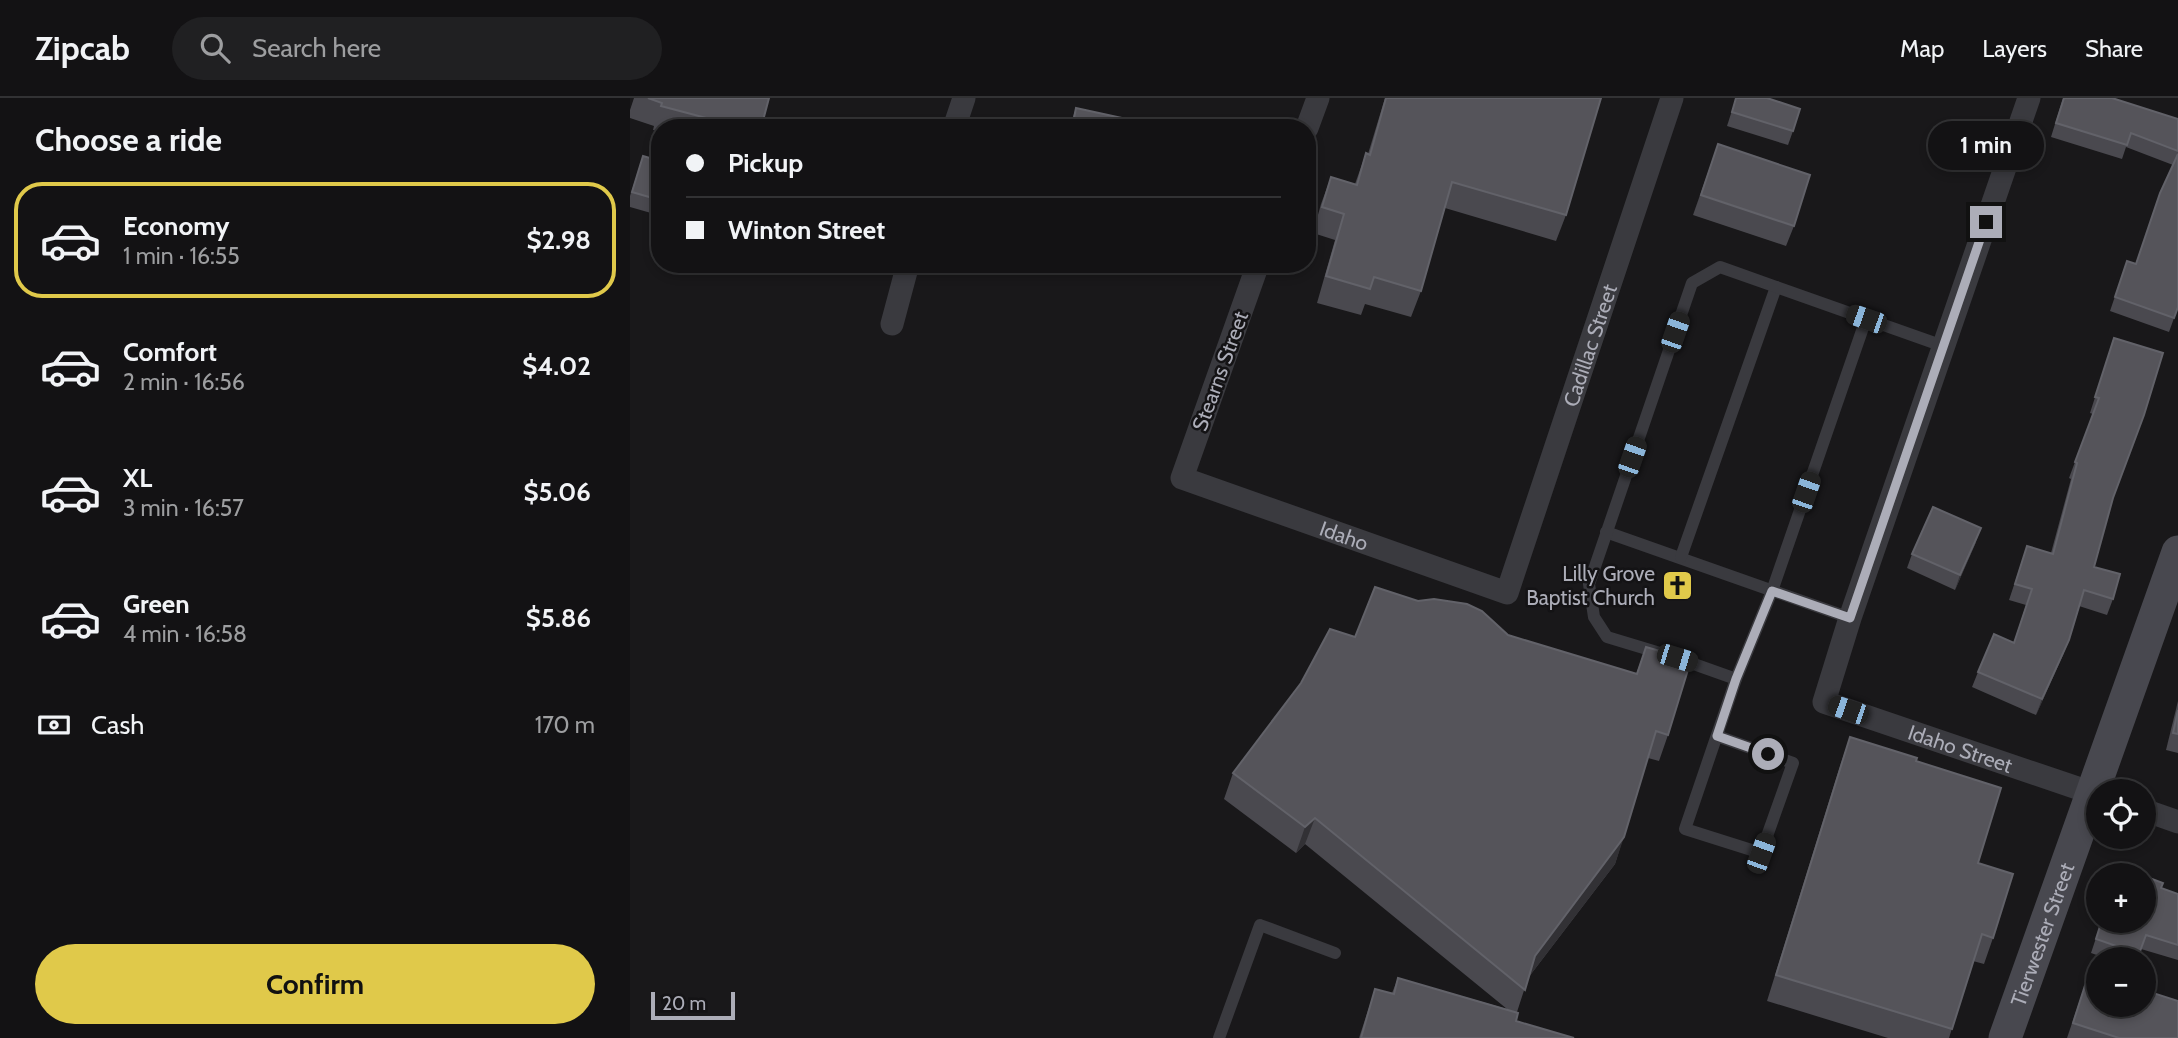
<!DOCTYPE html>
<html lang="en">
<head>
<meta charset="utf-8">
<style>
  body { margin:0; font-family:Cabin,sans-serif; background:#202022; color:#f1f3f6; height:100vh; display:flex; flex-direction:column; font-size:26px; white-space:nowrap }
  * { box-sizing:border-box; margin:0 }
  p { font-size:23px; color:#9d9ea0 }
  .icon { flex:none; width:38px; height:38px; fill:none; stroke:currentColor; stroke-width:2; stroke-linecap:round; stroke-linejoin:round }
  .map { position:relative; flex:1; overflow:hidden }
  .details { display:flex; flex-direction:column; background:#131214; width:630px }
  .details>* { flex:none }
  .hud { position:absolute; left:21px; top:21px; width:665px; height:154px; border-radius:28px; box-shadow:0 4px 10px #0003,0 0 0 2px #323234; display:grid; align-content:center; height:154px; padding:0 35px; background:#131214 }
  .buttons { position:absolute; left:1456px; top:681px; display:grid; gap:14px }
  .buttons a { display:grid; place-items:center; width:70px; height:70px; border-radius:50%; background:#131214; box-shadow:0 4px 10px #0003,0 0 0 2px #323234; font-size:35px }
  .scale { position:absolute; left:21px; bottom:18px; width:84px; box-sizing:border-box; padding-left:7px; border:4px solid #acadb8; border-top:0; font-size:19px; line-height:24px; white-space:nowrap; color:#acadb8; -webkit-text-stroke:5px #141315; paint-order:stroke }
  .end { position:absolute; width:32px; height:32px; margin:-16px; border:9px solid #acadb8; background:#111; box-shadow:0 0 0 4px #111 }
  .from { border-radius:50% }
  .bubble { position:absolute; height:49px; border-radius:24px; background:#131214; box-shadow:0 4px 10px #0003,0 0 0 2px #323234; font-size:23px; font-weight:800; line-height:49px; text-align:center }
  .car { position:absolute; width:21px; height:42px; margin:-21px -10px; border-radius:9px; box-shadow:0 0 5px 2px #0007; background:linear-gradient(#222 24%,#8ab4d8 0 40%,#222 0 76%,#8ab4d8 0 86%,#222 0) }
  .hud b { display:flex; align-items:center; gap:24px; height:66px; font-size:26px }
  .hud b+b { border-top:2px solid #323234 }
  .hud i { width:18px; height:18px; background:#f1f3f6 }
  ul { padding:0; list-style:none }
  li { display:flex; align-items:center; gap:21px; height:116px; margin:0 14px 10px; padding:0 21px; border:4px solid transparent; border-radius:28px }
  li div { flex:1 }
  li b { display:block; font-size:26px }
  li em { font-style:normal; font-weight:800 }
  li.active { border-color:#e0c94a }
  li>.icon { width:63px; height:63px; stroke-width:1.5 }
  h2 { padding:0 35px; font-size:32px; line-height:84px }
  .pay { display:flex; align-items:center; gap:18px; height:77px; padding:0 35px; font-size:26px }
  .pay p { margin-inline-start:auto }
  .primary-button { display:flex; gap:14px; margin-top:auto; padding:14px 35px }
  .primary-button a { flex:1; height:80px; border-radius:42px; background:#e0c94a; color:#111; font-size:28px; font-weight:800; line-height:80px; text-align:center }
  header { display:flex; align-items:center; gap:42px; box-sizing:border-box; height:98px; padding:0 35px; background:#131214; border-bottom:2px solid #323234 }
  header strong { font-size:33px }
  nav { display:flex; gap:38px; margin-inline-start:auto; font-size:24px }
  .search { width:490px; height:63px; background:#202022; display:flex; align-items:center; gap:18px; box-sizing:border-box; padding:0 24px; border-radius:38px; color:#9d9ea0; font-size:26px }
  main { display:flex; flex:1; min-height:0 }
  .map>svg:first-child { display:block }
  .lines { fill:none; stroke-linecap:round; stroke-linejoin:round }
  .lane { stroke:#3a3a3f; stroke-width:12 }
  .street { stroke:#3a3a3f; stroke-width:23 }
  .secondary { stroke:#48484f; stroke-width:33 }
  .wall { fill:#4a494f }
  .shaded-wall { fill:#323135 }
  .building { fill:#55545a; stroke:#626269; stroke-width:2 }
  .route { stroke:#acadb8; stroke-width:9 }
  .labels { text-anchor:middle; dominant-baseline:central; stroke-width:5; stroke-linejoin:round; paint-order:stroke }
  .street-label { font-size:21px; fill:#acadb8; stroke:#141315 }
  .poi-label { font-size:21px; fill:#acadb8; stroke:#141315; text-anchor:end }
</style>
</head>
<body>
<header>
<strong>Zipcab</strong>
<div class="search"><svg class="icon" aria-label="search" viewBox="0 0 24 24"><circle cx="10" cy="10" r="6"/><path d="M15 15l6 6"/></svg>Search here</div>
<nav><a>Map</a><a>Layers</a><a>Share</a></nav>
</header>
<main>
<section class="details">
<h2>Choose a ride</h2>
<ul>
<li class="active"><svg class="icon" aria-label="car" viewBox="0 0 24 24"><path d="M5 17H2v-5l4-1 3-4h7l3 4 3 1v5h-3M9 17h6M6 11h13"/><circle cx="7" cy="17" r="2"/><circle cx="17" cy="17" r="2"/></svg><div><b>Economy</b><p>1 min · 16:55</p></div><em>$2.98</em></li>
<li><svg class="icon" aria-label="car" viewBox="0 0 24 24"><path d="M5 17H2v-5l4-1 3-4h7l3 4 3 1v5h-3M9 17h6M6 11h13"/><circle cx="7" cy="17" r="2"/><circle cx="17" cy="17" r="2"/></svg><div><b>Comfort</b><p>2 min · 16:56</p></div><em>$4.02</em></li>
<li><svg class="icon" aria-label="car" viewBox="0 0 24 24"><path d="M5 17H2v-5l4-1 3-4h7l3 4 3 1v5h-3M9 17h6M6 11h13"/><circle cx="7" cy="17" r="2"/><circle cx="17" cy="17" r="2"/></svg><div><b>XL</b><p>3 min · 16:57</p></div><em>$5.06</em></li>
<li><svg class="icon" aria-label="car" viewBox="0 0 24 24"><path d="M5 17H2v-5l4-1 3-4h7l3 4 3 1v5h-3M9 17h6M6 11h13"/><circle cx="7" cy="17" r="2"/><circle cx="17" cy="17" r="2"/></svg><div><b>Green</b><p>4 min · 16:58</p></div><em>$5.86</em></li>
</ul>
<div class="pay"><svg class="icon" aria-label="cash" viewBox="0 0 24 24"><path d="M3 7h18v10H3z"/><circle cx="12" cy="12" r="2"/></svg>Cash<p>170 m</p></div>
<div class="primary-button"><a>Confirm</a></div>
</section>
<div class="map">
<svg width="1548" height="940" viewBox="0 0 1548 940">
  <rect width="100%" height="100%" fill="#19181a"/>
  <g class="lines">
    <g class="lane">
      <path d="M976,434L1220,520"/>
      <path d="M1051,459L1146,189"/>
      <path d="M1030,555L977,539L964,519L959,486L1062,185L1090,169L1313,248"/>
      <path d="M1047,560L1106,581"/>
      <path d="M1087,638L1163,665L1131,755L1055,731L1106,581L1142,493L1236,221"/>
      <path d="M589,940L630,827L705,855"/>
    </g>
    <g class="street">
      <path id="s1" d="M1399,0L1220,520L1194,604L1468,697"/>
      <path d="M324,30L334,0"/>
      <path d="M677,30L688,0"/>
      <path id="s2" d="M628,166L552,380L877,495L1042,0"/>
      <path d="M262,226L278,166"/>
      <path d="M1514,712L1548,724"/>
    </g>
    <path class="secondary" id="s3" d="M1375,940L1548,454"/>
  </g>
  <g class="wall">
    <path d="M4,0H139L131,30H30V33L23,32L24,28L0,20V12Z"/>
    <path d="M755,0H971L936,117L926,143L815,110L791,193L781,219L735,206L731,217L687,205L705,142L683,135L691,106L701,79L725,86L736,55L738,56Z"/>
    <path d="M1106,0L1163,33L1158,47L1097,28Z"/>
    <path d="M1433,0H1482L1548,21V209L1539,234L1480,213L1497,163L1506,166L1543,67L1496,49L1492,61L1421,39Z"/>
    <path d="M446,10L514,30H439Z"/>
    <path d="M1088,46L1164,128L1156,148L1063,117Z"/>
    <path d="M13,58L30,88L21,115L0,109V98Z"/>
    <path d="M1484,240L1482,402L1464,469L1483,501L1477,517L1449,508L1433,557L1406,617L1342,589L1348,574L1384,545L1396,507L1379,502L1397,448L1421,455L1441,381L1439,380L1463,316L1460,315Z"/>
    <path d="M1346,444L1325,492L1277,470L1282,456Z"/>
    <path d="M878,537L1006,576L1016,549L1038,637L1029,663L1018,660L985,766L898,880L887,914L886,923L944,940H729L745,891L762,895L768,880L877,911L675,746L666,755L594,701L603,675L725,539Z"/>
    <path d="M1548,603V655L1536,652Z"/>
    <path d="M1220,639L1286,663L1348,765L1363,840L1354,866L1343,863L1319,940H1258L1137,903L1211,665Z"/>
    <path d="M1531,790L1548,796V862L1511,851L1507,861H1478L1461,855L1472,822Z"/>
    <path d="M1459,875L1548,940H1437Z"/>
  </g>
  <g class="shaded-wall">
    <path d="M1351,430L1346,444L1325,492L1330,477Z"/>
    <path d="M1439,542L1433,557L1406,617L1412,601Z"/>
    <path d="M685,720L675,746L666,755L675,729Z"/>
    <path d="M994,739L985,766L895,884L905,858Z"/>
  </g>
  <g class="building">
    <path d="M18,0H139L131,30H114L31,8L32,5Z"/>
    <path d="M756,0H971L936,117L822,84L791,193L744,179L740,191L696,178L714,116L692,109L701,79L727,87L736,55L740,57Z"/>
    <path d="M1106,0H1137L1170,11L1163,33L1102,14Z"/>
    <path d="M1434,0H1482L1548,21V53L1501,35L1497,47L1426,25Z"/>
    <path d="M446,10L515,25L514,30H442Z"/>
    <path d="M1088,46L1180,77L1164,128L1071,97Z"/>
    <path d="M1548,56V209L1544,220L1485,199L1497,163L1506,166L1530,95Z"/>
    <path d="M13,58L30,63V88L26,101L2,94Z"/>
    <path d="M1484,240L1533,255L1514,317L1483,400L1464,469L1490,476L1483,501L1454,492L1439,542L1412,601L1348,574L1364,536L1384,545L1402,491L1385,486L1397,448L1423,456L1447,365L1445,364L1469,300L1465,299Z"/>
    <path d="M1303,409L1351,430L1330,477L1282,456Z"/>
    <path d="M745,489L788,503L804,501L837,506L852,513L878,537L1007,576L1016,549L1061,562L1038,637L1026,633L994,739L905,858L895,892L685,720L675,729L603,675L671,585L700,531L725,539Z"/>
    <path d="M1548,612V636L1543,635Z"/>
    <path d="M1220,639L1287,660L1286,663L1371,690L1348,765L1383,776L1363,840L1352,836L1322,931L1146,877Z"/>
    <path d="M1490,770L1509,777H1487Z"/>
    <path d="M1514,778L1533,785L1531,790L1548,796V847L1516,837L1509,856L1466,841L1472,822H1514Z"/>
    <path d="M1459,875L1468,878V906H1514V892L1548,903V940H1489L1443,925Z"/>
    <path d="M768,880L888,915L886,923L944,940H731L745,891L764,896Z"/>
  </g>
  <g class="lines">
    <path class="route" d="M1138,656L1087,638L1106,581L1142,493L1220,520L1356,124"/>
  </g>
  <defs>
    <symbol id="church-square" viewBox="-11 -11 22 22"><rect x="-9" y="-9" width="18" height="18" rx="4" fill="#e0c94a" stroke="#141315"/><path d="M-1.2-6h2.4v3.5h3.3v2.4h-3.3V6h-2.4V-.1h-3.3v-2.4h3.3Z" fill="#111"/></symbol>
  </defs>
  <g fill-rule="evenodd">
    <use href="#church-square" x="1030" y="470" width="35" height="35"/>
  </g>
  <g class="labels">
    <g class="street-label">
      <text stroke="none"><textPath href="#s2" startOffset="833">Cadillac Street</textPath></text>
      <text transform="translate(590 273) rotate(-70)">Stearns Street</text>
      <text stroke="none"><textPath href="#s2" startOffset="399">Idaho</textPath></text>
      <text stroke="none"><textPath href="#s1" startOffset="782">Idaho Street</textPath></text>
      <text stroke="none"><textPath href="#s3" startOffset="110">Tierwester Street</textPath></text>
    </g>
    <g class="poi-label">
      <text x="1025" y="475">Lilly Grove<tspan x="1025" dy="24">Baptist Church</tspan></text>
    </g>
  </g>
</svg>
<div class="buttons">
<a><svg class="icon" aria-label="locate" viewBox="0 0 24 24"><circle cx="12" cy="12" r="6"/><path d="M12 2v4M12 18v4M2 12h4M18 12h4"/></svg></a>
<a>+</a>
<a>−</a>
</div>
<div class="scale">20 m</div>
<i class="end from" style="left:1138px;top:656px"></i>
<i class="end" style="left:1356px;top:124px"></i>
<div class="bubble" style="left:1298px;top:23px;width:116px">1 min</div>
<i class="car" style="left:1236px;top:221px;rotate:289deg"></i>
<i class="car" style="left:1045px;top:234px;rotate:19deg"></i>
<i class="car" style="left:1002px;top:359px;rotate:19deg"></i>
<i class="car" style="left:1176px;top:394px;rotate:19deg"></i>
<i class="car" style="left:1047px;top:560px;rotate:107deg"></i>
<i class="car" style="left:1218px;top:612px;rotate:289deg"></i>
<i class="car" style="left:1131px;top:755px;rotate:20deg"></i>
<div class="hud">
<b><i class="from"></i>Pickup</b>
<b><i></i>Winton Street</b>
</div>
</div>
</main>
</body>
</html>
